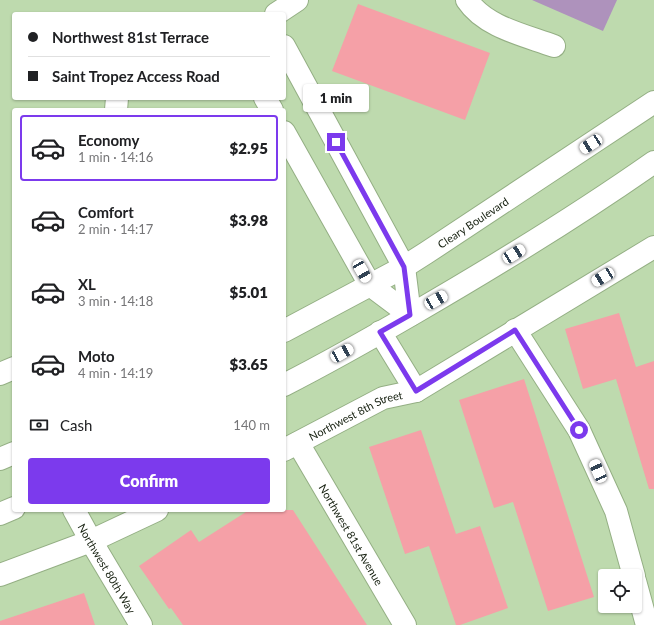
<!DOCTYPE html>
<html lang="en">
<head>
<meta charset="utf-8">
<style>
  body { margin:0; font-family:Lato,sans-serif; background:#f2f2f2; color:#202124; height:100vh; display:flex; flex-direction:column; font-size:15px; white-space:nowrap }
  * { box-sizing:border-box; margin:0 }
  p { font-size:13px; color:#757577 }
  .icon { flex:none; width:22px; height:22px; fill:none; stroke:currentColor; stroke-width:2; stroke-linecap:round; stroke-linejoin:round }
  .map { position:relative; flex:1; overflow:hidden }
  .panel { position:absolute; left:12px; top:108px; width:274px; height:404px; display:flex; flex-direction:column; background:#fff; border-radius:4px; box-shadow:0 1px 3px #0004 }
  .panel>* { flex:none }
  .guide { position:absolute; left:12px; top:12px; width:274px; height:88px; border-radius:4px; box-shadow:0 1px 3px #0004; display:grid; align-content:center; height:88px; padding:0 16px; background:#fff }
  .fabs { position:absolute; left:598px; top:569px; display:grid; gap:8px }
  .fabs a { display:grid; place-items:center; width:44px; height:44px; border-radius:4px; background:#fff; box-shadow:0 1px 3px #0004; font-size:20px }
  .end { position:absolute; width:18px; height:18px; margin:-9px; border:5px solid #7c3aed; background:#fff; box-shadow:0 0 0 2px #fff }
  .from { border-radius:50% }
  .bubble { position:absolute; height:28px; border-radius:4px; background:#fff; box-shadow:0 1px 3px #0004; font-size:13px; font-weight:800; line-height:28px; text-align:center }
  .car { position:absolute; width:12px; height:24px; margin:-12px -6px; border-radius:5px; box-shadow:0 0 3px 1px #0007; background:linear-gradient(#fff 24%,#345 0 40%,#fff 0 76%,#345 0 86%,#fff 0) }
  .guide b { display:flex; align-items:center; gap:14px; height:38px; font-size:15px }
  .guide b+b { border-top:1px solid #e0e0e0 }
  .guide i { width:10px; height:10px; background:#202124 }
  ul { padding:7px 0 0; list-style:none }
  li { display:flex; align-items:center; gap:12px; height:66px; margin:0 8px 6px; padding:0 8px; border:2px solid transparent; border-radius:4px }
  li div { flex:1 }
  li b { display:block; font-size:15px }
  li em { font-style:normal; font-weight:800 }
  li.active { border-color:#7c3aed }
  li>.icon { width:36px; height:36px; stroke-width:1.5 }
  .pay { display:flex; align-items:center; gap:10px; height:44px; padding:0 16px; font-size:15px }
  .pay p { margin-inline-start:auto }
  .cta { display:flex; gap:8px; margin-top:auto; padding:8px 16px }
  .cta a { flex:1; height:46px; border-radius:4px; background:#7c3aed; color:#fff; font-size:16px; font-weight:800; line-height:46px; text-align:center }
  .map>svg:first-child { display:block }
  .green { fill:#ae92bc }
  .building { fill:#f5a0a7 }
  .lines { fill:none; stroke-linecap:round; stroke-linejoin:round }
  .minor-casing { stroke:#94af84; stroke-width:24 }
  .tertiary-casing { stroke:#94af84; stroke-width:24 }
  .minor { stroke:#fff; stroke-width:22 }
  .tertiary { stroke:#fff; stroke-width:22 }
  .route { stroke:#7c3aed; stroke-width:5 }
  .labels { text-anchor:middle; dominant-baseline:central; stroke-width:3.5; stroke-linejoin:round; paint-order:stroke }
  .street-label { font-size:11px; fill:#151f0f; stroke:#e8f6e0 }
</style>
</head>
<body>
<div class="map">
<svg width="654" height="625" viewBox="0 0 654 625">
  <rect width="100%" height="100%" fill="#bedaae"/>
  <path class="green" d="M532,0H617L603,31Z"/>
  <g class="building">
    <path d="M358,4L490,53L465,120L332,71Z"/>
    <path d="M619,313L636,367L654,361V489H649L616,379L583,389L565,329Z"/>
    <path d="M524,379L594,597L548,611L513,502L494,508L459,400Z"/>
    <path d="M421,430L456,534L480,526L508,608L460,625H456L429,546L405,554L369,447Z"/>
    <path d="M249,510H293L367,625H183L171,608L169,609L139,566L191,530L199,542Z"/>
    <path d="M84,593L95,625H0V621Z"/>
  </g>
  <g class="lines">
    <defs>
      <g id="minor">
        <path d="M467,0C485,27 524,35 554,46"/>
        <path d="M276,14L297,0"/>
        <path d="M284,46L404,267L410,315"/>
        <path d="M265,98L272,110"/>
        <path d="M116,110L117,98"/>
        <path d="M284,132L370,285L410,315"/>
        <path d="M515,330L579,430L616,511L634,576"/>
        <path d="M380,332L416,391"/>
        <path d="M0,374L14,368"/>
        <path id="s1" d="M298,443L405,625"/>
        <path id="s2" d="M284,450L383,398L416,391L654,247"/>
        <path id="s3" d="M74,510L91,541L141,625"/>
        <path d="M0,575L91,541L157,510"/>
        <path d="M635,581L647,625"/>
      </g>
      <g id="tertiary">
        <path id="s4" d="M284,331L404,267L426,253L654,102"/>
        <path d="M284,385C329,362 373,337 416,312C497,265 577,216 654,162"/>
        <path d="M0,459L14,453"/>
        <path d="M0,514L14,508"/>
      </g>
    </defs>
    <use href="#minor" class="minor-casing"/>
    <use href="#tertiary" class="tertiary-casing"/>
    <use href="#minor" class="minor"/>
    <use href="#tertiary" class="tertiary"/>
  </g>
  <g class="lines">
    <path class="route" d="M336,142L404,267L410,315L380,332L416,391L515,330L579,430"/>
  </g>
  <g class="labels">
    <g class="street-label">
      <text stroke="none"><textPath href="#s4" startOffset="218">Cleary Boulevard</textPath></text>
      <text stroke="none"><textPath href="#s2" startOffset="80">Northwest 8th Street</textPath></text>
      <text stroke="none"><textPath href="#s1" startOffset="106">Northwest 81st Avenue</textPath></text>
      <text stroke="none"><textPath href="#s3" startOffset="67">Northwest 80th Way</textPath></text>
    </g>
  </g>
</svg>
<div class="fabs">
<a><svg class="icon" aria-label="locate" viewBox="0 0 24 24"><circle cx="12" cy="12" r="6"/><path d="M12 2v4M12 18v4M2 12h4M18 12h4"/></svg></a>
</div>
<i class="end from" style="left:579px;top:430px"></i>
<i class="end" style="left:336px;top:142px"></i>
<div class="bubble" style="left:303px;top:84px;width:66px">1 min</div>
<i class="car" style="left:591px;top:144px;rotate:237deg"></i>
<i class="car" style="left:514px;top:254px;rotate:58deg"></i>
<i class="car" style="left:362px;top:271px;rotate:150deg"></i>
<i class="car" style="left:603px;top:277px;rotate:239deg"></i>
<i class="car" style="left:436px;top:300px;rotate:60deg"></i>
<i class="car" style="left:342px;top:353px;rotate:61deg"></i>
<i class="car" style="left:598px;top:471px;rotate:336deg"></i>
<div class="guide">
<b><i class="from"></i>Northwest 81st Terrace</b>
<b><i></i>Saint Tropez Access Road</b>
</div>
<section class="panel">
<ul>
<li class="active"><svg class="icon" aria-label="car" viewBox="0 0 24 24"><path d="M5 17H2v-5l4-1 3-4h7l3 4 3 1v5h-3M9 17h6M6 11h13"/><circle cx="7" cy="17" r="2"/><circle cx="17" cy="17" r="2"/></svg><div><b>Economy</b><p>1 min · 14:16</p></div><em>$2.95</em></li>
<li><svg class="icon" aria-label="car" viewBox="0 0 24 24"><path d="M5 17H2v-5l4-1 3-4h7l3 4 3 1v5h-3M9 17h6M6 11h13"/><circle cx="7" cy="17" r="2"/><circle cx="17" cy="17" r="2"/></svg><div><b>Comfort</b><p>2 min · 14:17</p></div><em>$3.98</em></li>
<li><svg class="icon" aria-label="car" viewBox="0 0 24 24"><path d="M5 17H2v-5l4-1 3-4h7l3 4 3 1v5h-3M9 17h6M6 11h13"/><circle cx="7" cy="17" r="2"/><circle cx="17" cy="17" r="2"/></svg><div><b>XL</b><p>3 min · 14:18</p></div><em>$5.01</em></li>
<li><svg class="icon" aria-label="car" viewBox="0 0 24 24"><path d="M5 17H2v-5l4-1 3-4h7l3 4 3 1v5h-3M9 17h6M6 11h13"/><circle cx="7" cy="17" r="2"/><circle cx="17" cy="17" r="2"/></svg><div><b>Moto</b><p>4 min · 14:19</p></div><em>$3.65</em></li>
</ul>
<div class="pay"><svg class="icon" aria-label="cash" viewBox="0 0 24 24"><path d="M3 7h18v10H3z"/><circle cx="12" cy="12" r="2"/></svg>Cash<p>140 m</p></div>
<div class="cta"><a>Confirm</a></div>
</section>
</div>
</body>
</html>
